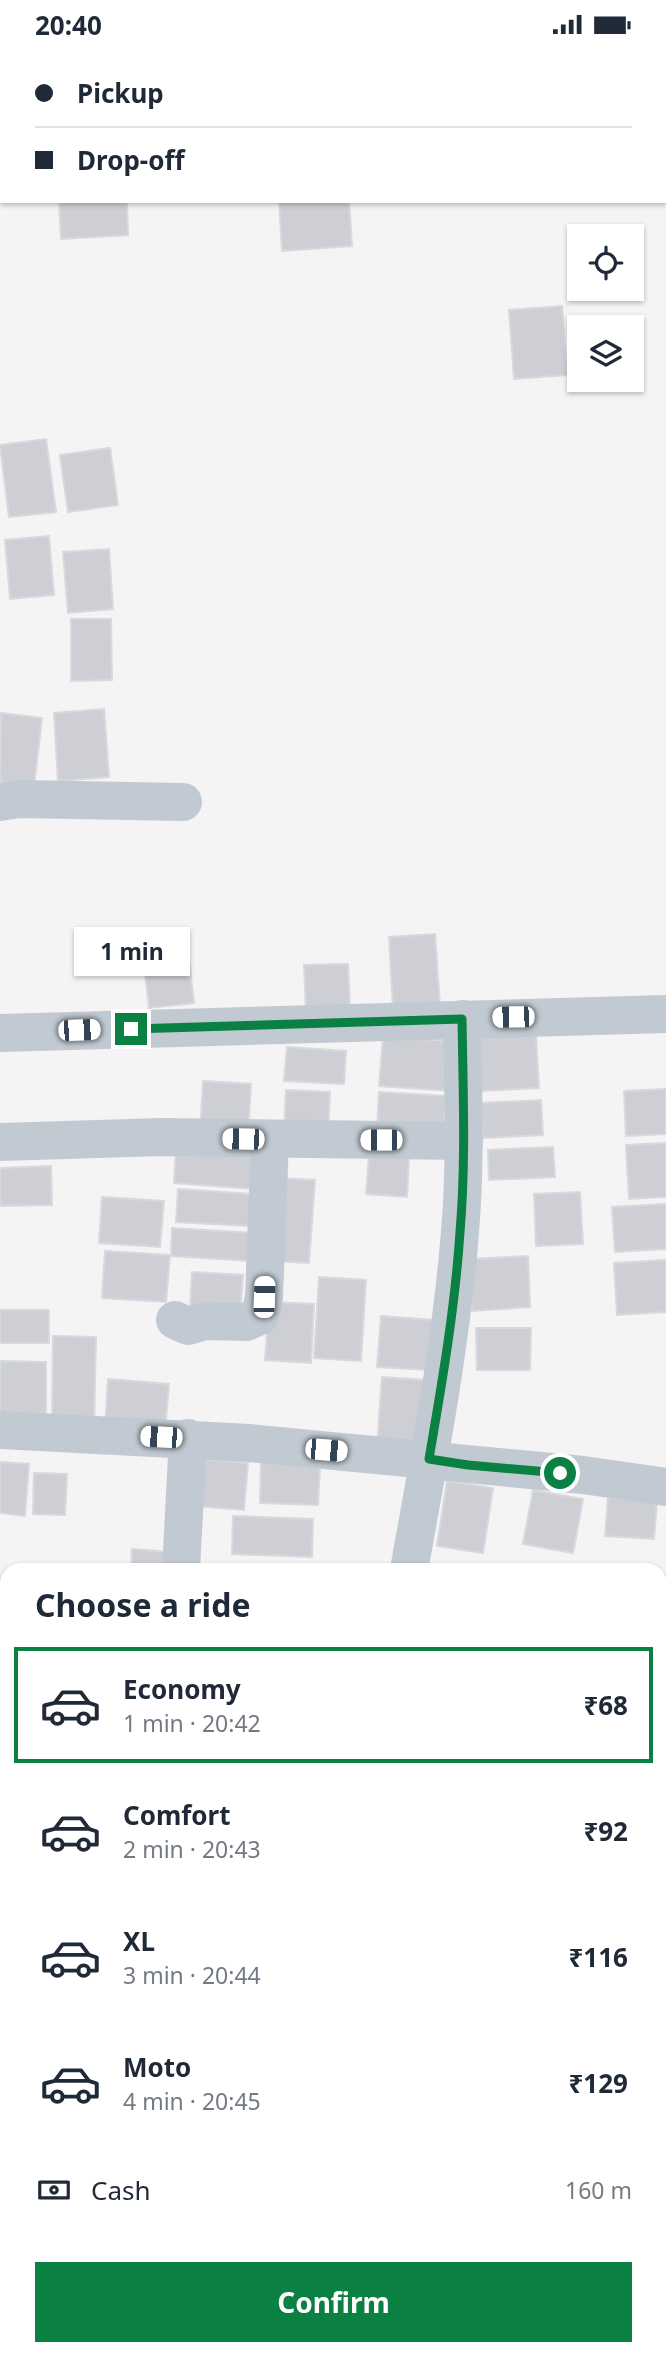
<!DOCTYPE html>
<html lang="en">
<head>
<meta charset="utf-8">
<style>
  body { margin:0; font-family:"Noto Sans",sans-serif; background:#f6f6f7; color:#1f2937; height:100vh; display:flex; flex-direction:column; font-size:26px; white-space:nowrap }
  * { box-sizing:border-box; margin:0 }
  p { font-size:23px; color:#747a83 }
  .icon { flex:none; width:38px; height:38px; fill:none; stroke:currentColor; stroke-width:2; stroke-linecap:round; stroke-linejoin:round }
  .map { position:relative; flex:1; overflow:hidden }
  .side { position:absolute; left:0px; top:1514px; width:667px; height:793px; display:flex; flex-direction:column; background:#fff; border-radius:21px 21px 0 0; box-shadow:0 2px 5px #0004 }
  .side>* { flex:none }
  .banner { position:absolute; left:0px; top:0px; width:667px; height:154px; box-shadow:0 2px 5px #0004; display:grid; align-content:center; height:154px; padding:0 35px; background:#fff }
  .buttons { position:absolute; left:567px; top:175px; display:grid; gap:14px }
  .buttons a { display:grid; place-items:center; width:77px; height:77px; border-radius:0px; background:#fff; box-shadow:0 2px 5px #0004; font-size:35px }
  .end { position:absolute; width:32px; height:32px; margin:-16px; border:9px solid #0b8043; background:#fff; box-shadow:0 0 0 4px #fff }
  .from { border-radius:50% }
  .bubble { position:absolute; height:49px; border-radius:0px; background:#fff; box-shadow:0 2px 5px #0004; font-size:23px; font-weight:700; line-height:49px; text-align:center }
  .car { position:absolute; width:21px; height:42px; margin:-21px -10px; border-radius:9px; box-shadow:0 0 5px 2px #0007; background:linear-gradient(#fff 24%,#345 0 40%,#fff 0 76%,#345 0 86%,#fff 0) }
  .banner b { display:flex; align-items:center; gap:24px; height:66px; font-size:26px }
  .banner b+b { border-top:2px solid #e0e1e3 }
  .banner i { width:18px; height:18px; background:#1f2937 }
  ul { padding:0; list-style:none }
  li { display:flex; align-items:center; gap:21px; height:116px; margin:0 14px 10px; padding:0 21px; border:4px solid transparent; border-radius:0px }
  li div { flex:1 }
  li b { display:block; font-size:26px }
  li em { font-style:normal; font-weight:700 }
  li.active { border-color:#0b8043 }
  li>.icon { width:63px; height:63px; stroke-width:1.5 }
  h2 { padding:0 35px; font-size:32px; line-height:84px }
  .pay { display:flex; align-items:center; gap:18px; height:77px; padding:0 35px; font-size:26px }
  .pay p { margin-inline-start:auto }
  .primary-button { display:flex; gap:14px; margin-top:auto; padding:14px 35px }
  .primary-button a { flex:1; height:80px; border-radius:0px; background:#0b8043; color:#fff; font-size:28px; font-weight:700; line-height:80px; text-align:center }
  .status { display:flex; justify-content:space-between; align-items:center; height:49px; padding:0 35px; background:#fff; direction:ltr }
  .status svg { height:19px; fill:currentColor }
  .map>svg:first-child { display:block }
  .building { fill:#cdcfd5; stroke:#d7d9de; stroke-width:2 }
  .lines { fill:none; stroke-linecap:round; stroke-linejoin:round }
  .street { stroke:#c1cad2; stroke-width:38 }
  .primary { stroke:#b3c2d1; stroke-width:38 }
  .route { stroke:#0b8043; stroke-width:9 }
</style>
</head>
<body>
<div class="status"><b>20:40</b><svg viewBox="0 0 49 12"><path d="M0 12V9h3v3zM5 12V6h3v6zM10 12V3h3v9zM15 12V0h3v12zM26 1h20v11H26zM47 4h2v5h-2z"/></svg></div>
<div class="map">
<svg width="666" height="2305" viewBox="0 0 666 2305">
  <rect width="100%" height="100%" fill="#f5f3f3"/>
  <g class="building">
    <path d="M59,152H127L128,186L61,190Z"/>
    <path d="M279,152H349L352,197L282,202Z"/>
    <path d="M562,257L567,326L514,330L509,261Z"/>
    <path d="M46,390L56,463L9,468L0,396Z"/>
    <path d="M110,399L118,456L68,463L60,406Z"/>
    <path d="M49,487L54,546L10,550L5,491Z"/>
    <path d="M109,500L113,560L68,564L63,503Z"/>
    <path d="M71,570H111L112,631L71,632Z"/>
    <path d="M104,660L109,728L58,732L54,664Z"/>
    <path d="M1,664L42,669L34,737L0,733Z"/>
    <path d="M435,885L440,957L393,960L389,888Z"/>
    <path d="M189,910L194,954L149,959L144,915Z"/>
    <path d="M348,915L350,961L306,963L304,916Z"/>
    <path d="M535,969L539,1039L480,1042L477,972Z"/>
    <path d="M383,988L454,992L451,1042L379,1037Z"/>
    <path d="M287,998L346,1002L344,1035L284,1032Z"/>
    <path d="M203,1032L251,1035L248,1086L200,1083Z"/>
    <path d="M666,1040V1085L626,1087L624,1042Z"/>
    <path d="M286,1041L330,1043L328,1086L284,1083Z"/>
    <path d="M379,1043L446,1047L443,1087L377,1082Z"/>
    <path d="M541,1051L543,1086L483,1089L481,1054Z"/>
    <path d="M666,1094V1148L629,1150L626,1096Z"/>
    <path d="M176,1097L258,1101L256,1140L174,1134Z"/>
    <path d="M553,1098L555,1128L489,1131L488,1101Z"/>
    <path d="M369,1106L409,1108L407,1148L366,1145Z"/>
    <path d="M51,1117L52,1156L0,1157V1119Z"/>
    <path d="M279,1129L315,1131L309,1214L273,1212Z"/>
    <path d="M178,1140L251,1145L249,1177L176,1173Z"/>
    <path d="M580,1143L583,1195L536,1197L534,1145Z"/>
    <path d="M102,1148L164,1152L160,1198L99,1194Z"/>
    <path d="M666,1155V1200L615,1203L612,1158Z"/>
    <path d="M172,1179L254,1184L252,1212L171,1207Z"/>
    <path d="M105,1202L170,1206L166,1253L102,1249Z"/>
    <path d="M528,1207L530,1258L472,1262L469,1210Z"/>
    <path d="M666,1211V1263L617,1266L614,1214Z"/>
    <path d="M192,1223L243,1226L240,1264L190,1261Z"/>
    <path d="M319,1228L366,1231L361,1312L314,1309Z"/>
    <path d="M269,1253L314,1255L311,1314L265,1311Z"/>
    <rect x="0" y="1261" width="49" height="33"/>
    <path d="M381,1267L433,1271L429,1321L377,1318Z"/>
    <path d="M476,1279H531L530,1321H477Z"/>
    <path d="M53,1287L96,1288L94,1377H52Z"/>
    <path d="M0,1312L46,1313V1370H0Z"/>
    <path d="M382,1328L426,1331L421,1401L377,1398Z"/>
    <path d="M108,1330L169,1335L165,1383L105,1378Z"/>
    <path d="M199,1410L248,1414L244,1461L195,1457Z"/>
    <path d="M0,1413L29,1415L25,1467L0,1464Z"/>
    <path d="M261,1414L320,1416L318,1456L260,1454Z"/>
    <path d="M34,1424L67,1425L65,1466L33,1465Z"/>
    <path d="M447,1432L493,1439L483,1504L437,1497Z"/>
    <path d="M533,1441L583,1450L573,1504L523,1495Z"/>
    <path d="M608,1449L657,1452L654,1490L605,1487Z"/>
    <path d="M233,1467L313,1470L312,1508L232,1505Z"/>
    <path d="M132,1500L168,1503L167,1521H131Z"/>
    <path d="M660,1527H666V1576L660,1575Z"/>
    <rect x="0" y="1544" width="7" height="75"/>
    <rect x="660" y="1594" width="6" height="50"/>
    <path d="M0,1669H7V1728L0,1727Z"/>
    <path d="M7,1782V1830H0Z"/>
    <path d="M0,1867L7,1868V1899L0,1898Z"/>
    <rect x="0" y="1934" width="7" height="52"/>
    <path d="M0,2018L7,2019V2059H0Z"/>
    <path d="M0,2092L7,2093V2152H0Z"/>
  </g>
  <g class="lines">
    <g class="street">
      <path d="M287,0L288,2"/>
      <path d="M591,0V2"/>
      <path d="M0,753L19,750L183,753"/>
      <path d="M0,984L666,965"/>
      <path d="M0,1093L162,1088L464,1092"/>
      <path d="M175,1271L188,1277L205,1272L246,1273L260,1267L264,1248L270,1091"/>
      <path d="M0,1381L249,1394L583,1426L666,1438"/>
      <path d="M181,1521L188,1389"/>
      <path d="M409,1521C429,1409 451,1297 460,1183C466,1112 463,1041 462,970"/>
      <path d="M0,1624L7,1625"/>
      <path d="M0,2005H7"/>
      <path d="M660,2062L666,2063"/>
      <path d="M191,2305V2300"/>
    </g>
    <g class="primary">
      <path d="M665,12H666"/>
      <path d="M0,38H2"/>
    </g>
  </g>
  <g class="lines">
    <path class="route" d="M131,980L462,970C463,1041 466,1112 460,1183C455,1259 442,1334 429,1410L468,1416L560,1424"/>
  </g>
</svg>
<div class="buttons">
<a><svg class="icon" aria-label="locate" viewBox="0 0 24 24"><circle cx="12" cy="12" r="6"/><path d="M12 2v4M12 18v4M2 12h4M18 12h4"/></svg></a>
<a><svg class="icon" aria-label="layers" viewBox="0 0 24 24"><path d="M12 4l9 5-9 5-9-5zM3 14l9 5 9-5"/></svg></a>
</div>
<i class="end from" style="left:560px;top:1424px"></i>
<i class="end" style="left:131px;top:980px"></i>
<div class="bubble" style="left:74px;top:878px;width:116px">1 min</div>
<i class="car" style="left:513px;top:968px;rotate:269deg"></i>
<i class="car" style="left:79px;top:981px;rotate:88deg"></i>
<i class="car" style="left:243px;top:1090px;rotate:271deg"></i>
<i class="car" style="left:381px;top:1091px;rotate:270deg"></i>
<i class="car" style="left:264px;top:1248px;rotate:2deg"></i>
<i class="car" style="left:161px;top:1388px;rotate:273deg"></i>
<i class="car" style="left:326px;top:1401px;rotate:95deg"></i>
<div class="banner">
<b><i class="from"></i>Pickup</b>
<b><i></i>Drop-off</b>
</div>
<section class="side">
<h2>Choose a ride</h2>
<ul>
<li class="active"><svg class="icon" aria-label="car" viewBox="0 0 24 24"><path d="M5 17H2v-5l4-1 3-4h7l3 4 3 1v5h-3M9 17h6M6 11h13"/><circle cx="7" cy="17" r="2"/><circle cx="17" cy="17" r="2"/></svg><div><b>Economy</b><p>1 min · 20:42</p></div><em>₹68</em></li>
<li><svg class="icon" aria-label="car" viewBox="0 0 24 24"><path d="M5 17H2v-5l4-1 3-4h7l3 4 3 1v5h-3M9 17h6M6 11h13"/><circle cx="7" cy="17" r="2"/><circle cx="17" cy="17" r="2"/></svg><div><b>Comfort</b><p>2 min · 20:43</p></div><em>₹92</em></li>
<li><svg class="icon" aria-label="car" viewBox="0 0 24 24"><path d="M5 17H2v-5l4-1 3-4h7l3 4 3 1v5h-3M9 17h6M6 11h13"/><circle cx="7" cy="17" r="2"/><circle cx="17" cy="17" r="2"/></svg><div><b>XL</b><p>3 min · 20:44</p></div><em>₹116</em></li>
<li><svg class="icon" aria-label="car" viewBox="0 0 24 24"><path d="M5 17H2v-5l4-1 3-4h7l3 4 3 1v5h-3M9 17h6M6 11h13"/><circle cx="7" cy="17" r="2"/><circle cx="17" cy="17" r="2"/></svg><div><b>Moto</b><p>4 min · 20:45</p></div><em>₹129</em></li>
</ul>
<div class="pay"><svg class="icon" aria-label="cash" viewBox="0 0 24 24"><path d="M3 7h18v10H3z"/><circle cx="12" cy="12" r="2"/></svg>Cash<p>160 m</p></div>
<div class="primary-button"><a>Confirm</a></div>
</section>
</div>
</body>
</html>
